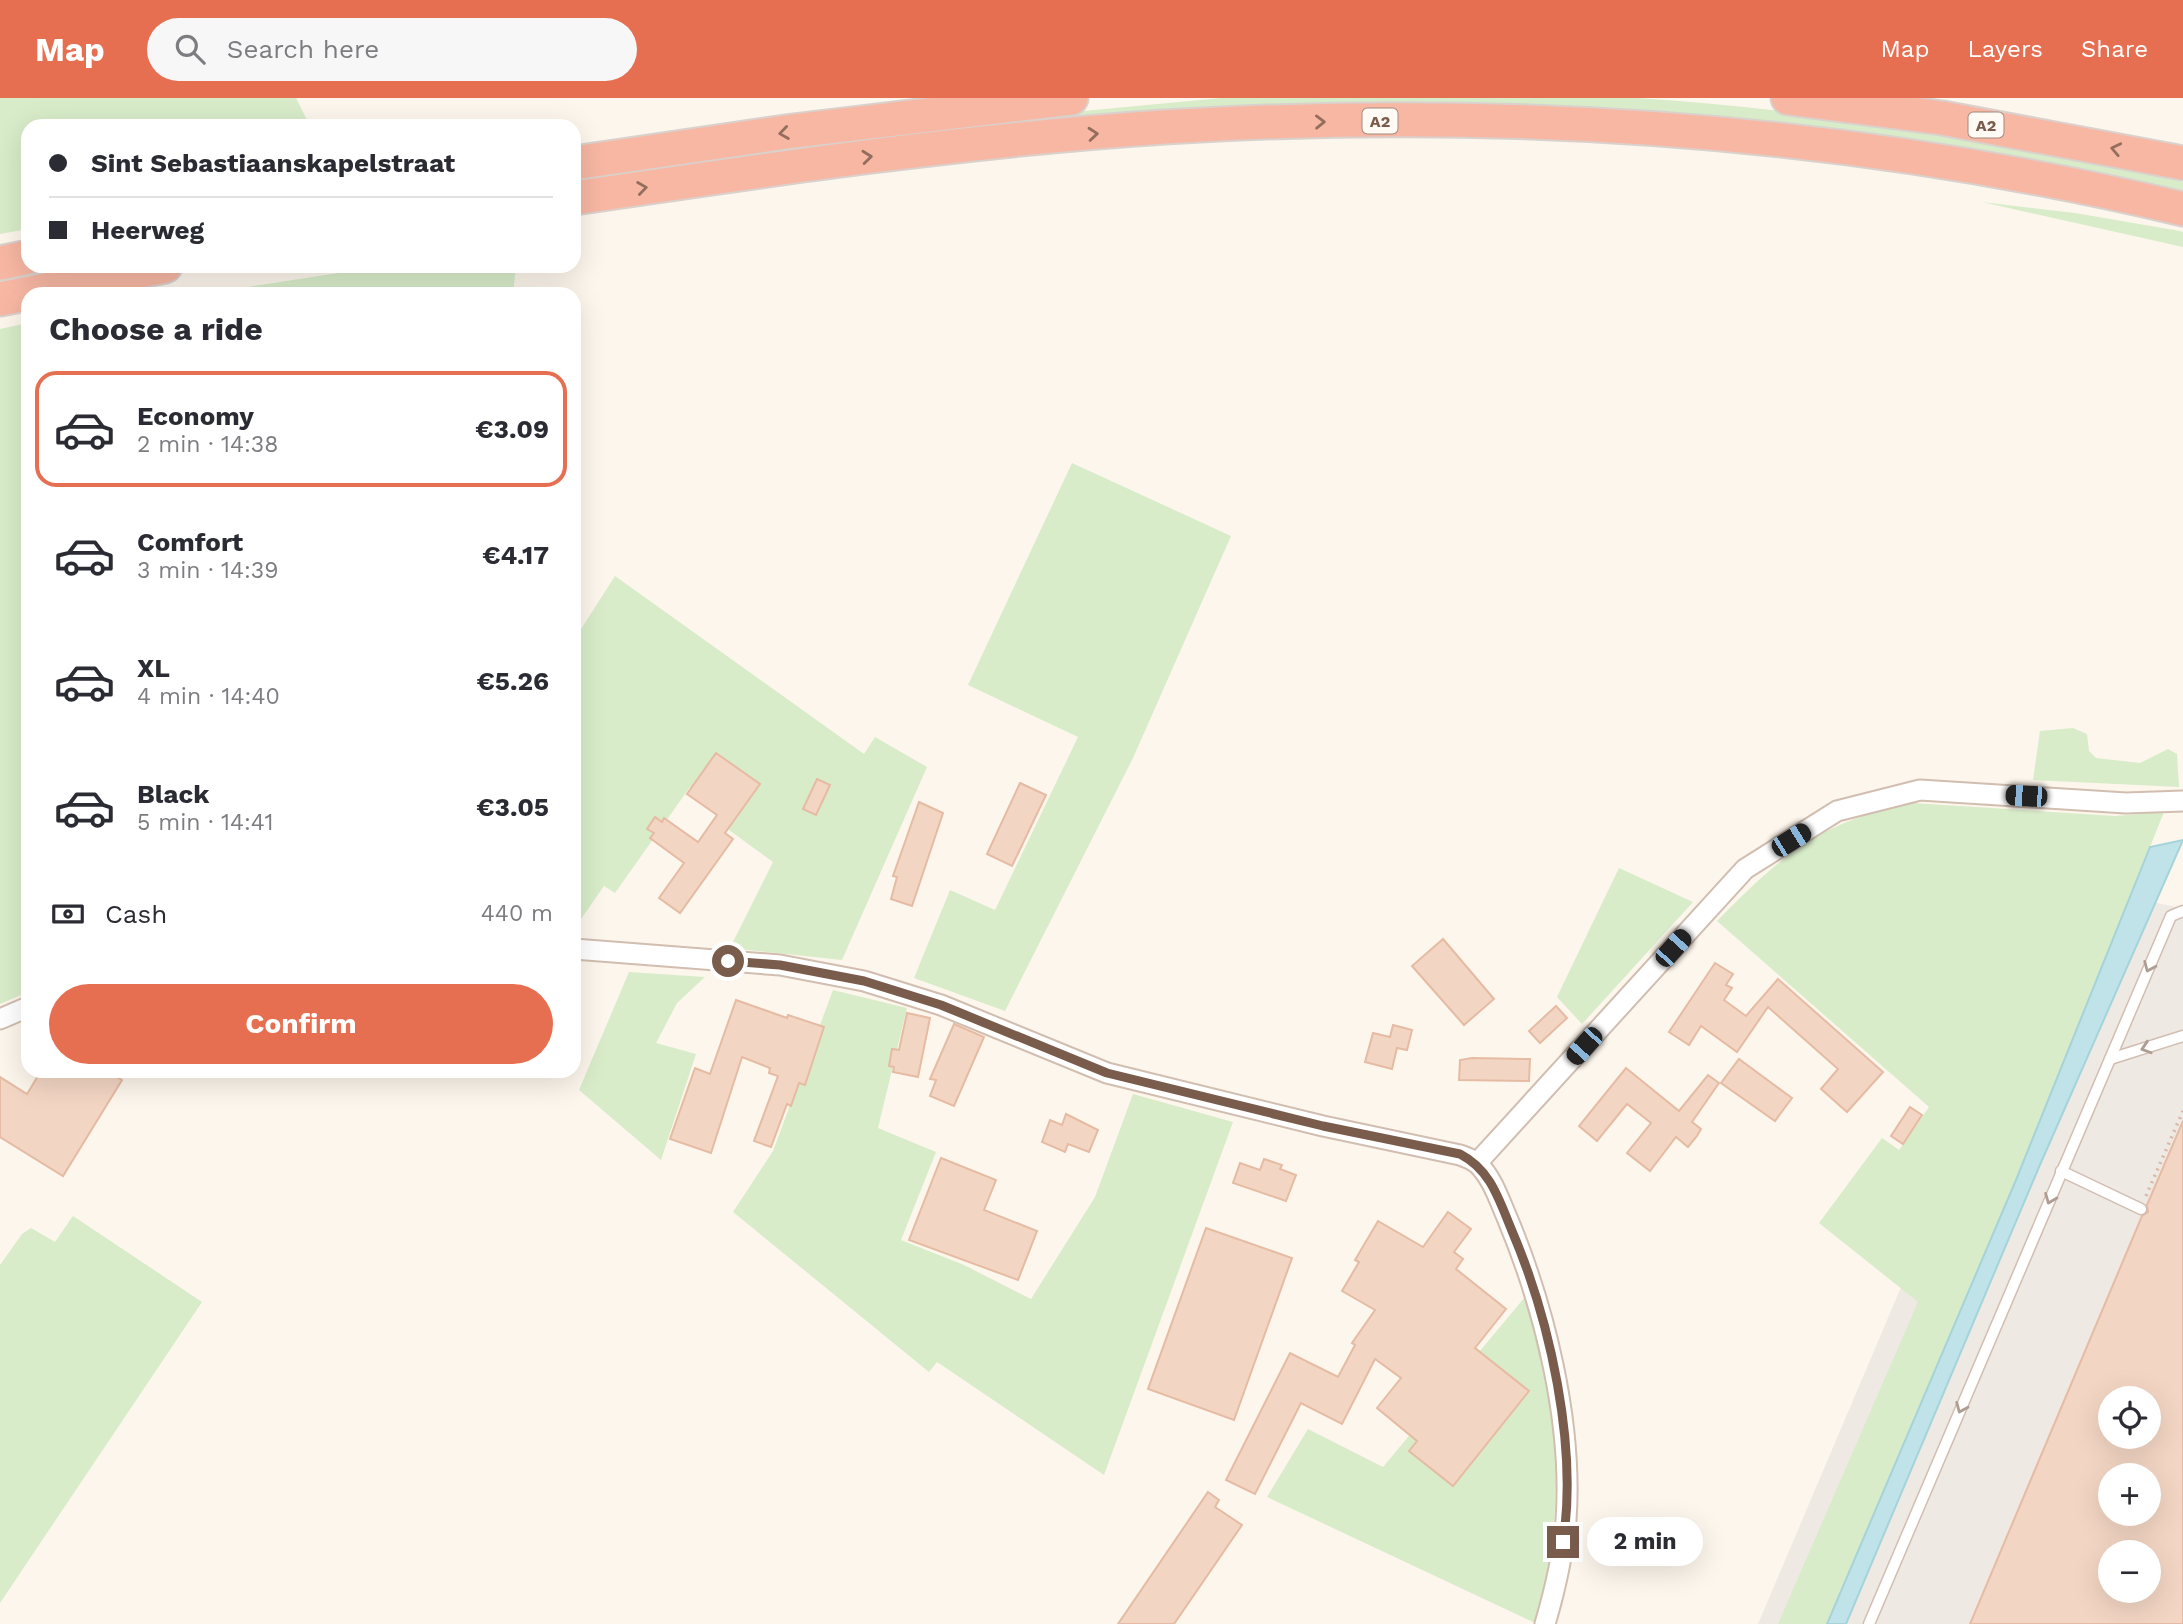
<!DOCTYPE html>
<html lang="en">
<head>
<meta charset="utf-8">
<style>
  body { margin:0; font-family:"Work Sans",sans-serif; background:#f7f7f7; color:#2b2b33; height:100vh; display:flex; flex-direction:column; font-size:26px; white-space:nowrap }
  * { box-sizing:border-box; margin:0 }
  p { font-size:23px; color:#7c7c81 }
  .icon { flex:none; width:38px; height:38px; fill:none; stroke:currentColor; stroke-width:2; stroke-linecap:round; stroke-linejoin:round }
  .map { position:relative; flex:1; overflow:hidden }
  .sheet { position:absolute; left:21px; top:189px; width:560px; height:791px; display:flex; flex-direction:column; background:#fff; border-radius:21px; box-shadow:0 7px 28px #0002 }
  .sheet>* { flex:none }
  .guide { position:absolute; left:21px; top:21px; width:560px; height:154px; border-radius:21px; box-shadow:0 7px 28px #0002; display:grid; align-content:center; height:154px; padding:0 28px; background:#fff }
  .controls { position:absolute; left:2098px; top:1288px; display:grid; gap:14px }
  .controls a { display:grid; place-items:center; width:63px; height:63px; border-radius:50%; background:#fff; box-shadow:0 7px 28px #0002; font-size:35px }
  .end { position:absolute; width:32px; height:32px; margin:-16px; border:9px solid #7a5c4d; background:#fff; box-shadow:0 0 0 4px #fff }
  .from { border-radius:50% }
  .bubble { position:absolute; height:49px; border-radius:24px; background:#fff; box-shadow:0 7px 28px #0002; font-size:23px; font-weight:700; line-height:49px; text-align:center }
  .car { position:absolute; width:21px; height:42px; margin:-21px -10px; border-radius:9px; box-shadow:0 0 5px 2px #0007; background:linear-gradient(#222 24%,#8ab4d8 0 40%,#222 0 76%,#8ab4d8 0 86%,#222 0) }
  .guide b { display:flex; align-items:center; gap:24px; height:66px; font-size:26px }
  .guide b+b { border-top:2px solid #e1e1e2 }
  .guide i { width:18px; height:18px; background:#2b2b33 }
  ul { padding:0; list-style:none }
  li { display:flex; align-items:center; gap:21px; height:116px; margin:0 14px 10px; padding:0 14px; border:4px solid transparent; border-radius:21px }
  li div { flex:1 }
  li b { display:block; font-size:26px }
  li em { font-style:normal; font-weight:700 }
  li.current { border-color:#e76f51 }
  li>.icon { width:63px; height:63px; stroke-width:1.5 }
  h2 { padding:0 28px; font-size:32px; line-height:84px }
  .pay { display:flex; align-items:center; gap:18px; height:77px; padding:0 28px; font-size:26px }
  .pay p { margin-inline-start:auto }
  .button { display:flex; gap:14px; margin-top:auto; padding:14px 28px }
  .button a { flex:1; height:80px; border-radius:42px; background:#e76f51; color:#fff; font-size:28px; font-weight:700; line-height:80px; text-align:center }
  header { display:flex; align-items:center; gap:42px; box-sizing:border-box; height:98px; padding:0 35px; background:#e76f51; color:#fff }
  header strong { font-size:33px }
  nav { display:flex; gap:38px; margin-inline-start:auto; font-size:24px }
  .search { width:490px; height:63px; background:#f7f7f7; display:flex; align-items:center; gap:18px; box-sizing:border-box; padding:0 24px; border-radius:38px; color:#7c7c81; font-size:26px }
  .map>svg:first-child { display:block }
  .industrial { fill:#efe9e4; fill-rule:evenodd }
  .green { fill:#d8ecc9 }
  .water { fill:#bfe3e8; stroke:#a5d3da; stroke-width:2 }
  .building { fill:#f3d5c3; stroke:#e6bba3; stroke-width:2; fill-rule:evenodd }
  .lines { fill:none; stroke-linecap:round; stroke-linejoin:round }
  .service-casing { stroke:#d1beb0; stroke-width:13 }
  .minor-casing { stroke:#d1beb0; stroke-width:23 }
  .motorway-casing { stroke:#dad1cd; stroke-width:37 }
  .path { stroke:#d9b8a5; stroke-width:3.5; stroke-dasharray:2 5; stroke-linecap:butt }
  .service { stroke:#fff; stroke-width:10 }
  .minor { stroke:#fff; stroke-width:19 }
  .motorway { stroke:#f7b7a3; stroke-width:33 }
  .oneway { stroke:#936e5e }
  .oneway2 { stroke:#af9d94 }
  .route { stroke:#7a5c4d; stroke-width:9 }
  .labels { text-anchor:middle; dominant-baseline:central; stroke-width:5; stroke-linejoin:round; paint-order:stroke }
  .shield { fill:#fffaf3; stroke:#a28b7f; stroke-width:2 }
  .shield-label { font-size:16px; font-weight:bold; fill:#7a5c4d }
</style>
</head>
<body>
<header>
<strong>Map</strong>
<div class="search"><svg class="icon" aria-label="search" viewBox="0 0 24 24"><circle cx="10" cy="10" r="6"/><path d="M15 15l6 6"/></svg>Search here</div>
<nav><a>Map</a><a>Layers</a><a>Share</a></nav>
</header>
<div class="map">
<svg width="2183" height="1526" viewBox="0 0 2183 1526">
  <rect width="100%" height="100%" fill="#fdf6ec"/>
  <path class="industrial" d="M2071,789L2183,810V1526H1758ZM2110,1300H2149V1339H2110ZM2110,1377H2149V1416H2110ZM2110,1454H2149V1493H2110Z"/>
  <g class="green">
    <path d="M0,0H296L310,28H28V131L0,136Z"/>
    <path d="M1221,0H1637C1820,12 2005,42 2183,84V102L1802,33L1044,25L1031,18Z"/>
    <path d="M1982,104L2075,115L2180,133L2183,134V149Z"/>
    <path d="M384,168H516L513,196H202Z"/>
    <path d="M28,225V513L23,548L28,573V894L0,906V231Z"/>
    <path d="M1072,365L1231,438L1133,660L1005,913L914,880L950,792L995,812L1078,639L968,587Z"/>
    <path d="M615,478L864,656L875,639L927,669L842,862L730,850L773,764L718,724L724,712L690,689L615,795L604,788L574,831V542Z"/>
    <path d="M2073,630L2087,636L2089,653L2096,660L2140,665L2168,651L2177,656L2179,689L2033,682L2040,633Z"/>
    <path d="M1913,705L2115,718L2164,714L2016,1082L1827,1526H1778L1918,1204L1819,1125L1882,1040L1899,1052L1929,1009L1717,823C1783,756 1819,724 1913,705Z"/>
    <path d="M1619,770L1693,804L1582,926L1557,899Z"/>
    <path d="M629,874L705,879L677,905L656,945L696,956L661,1062L579,992Z"/>
    <path d="M833,892L907,910L878,1030L936,1054L901,1142L964,1167L1031,1201L1095,1099L1133,996L1233,1024L1104,1377L937,1264L929,1274L733,1114L773,1053Z"/>
    <path d="M73,1118L202,1204L0,1505V1167L22,1136L31,1130L55,1144Z"/>
    <path d="M1525,1199C1561,1312 1567,1409 1535,1525L1267,1399L1308,1331L1383,1369Z"/>
  </g>
  <path class="water" d="M2183,742L2039,1069L1846,1526H1827L2016,1082L2150,749Z"/>
  <g class="building">
    <path d="M716,655L760,686L725,735L733,741L680,815L659,800L684,765L650,740L654,735L647,731L655,719L662,724L664,720L698,744L717,717L687,696Z"/>
    <path d="M817,681L830,687L816,717L803,711Z"/>
    <path d="M1020,685L1046,697L1012,768L987,756Z"/>
    <path d="M919,704L943,715L912,808L891,801L897,779L893,778Z"/>
    <path d="M1443,841L1494,901L1464,927L1412,868Z"/>
    <path d="M1715,865L1733,876L1726,887L1732,890L1724,902L1746,918L1778,881L1883,974L1847,1014L1821,991L1838,971L1768,909L1737,954L1701,928L1689,947L1669,934Z"/>
    <path d="M736,902L787,920L788,917L824,929L805,987L799,985L791,1008L787,1006L771,1049L754,1043L778,978L769,975L770,970L742,959L711,1055L670,1041L695,970L710,976Z"/>
    <path d="M1556,908L1567,920L1540,945L1529,933Z"/>
    <path d="M907,915L930,920L918,979L893,974L894,969L889,968L892,951L899,952Z"/>
    <path d="M954,926L984,939L954,1008L930,998L936,982L930,981Z"/>
    <path d="M1393,927L1412,932L1407,952L1397,950L1392,971L1365,964L1373,935L1390,939Z"/>
    <path d="M1472,960L1530,961L1529,983L1459,982L1460,962Z"/>
    <path d="M1739,961L1792,1000L1775,1023L1721,985Z"/>
    <path d="M1626,970L1679,1013L1708,977L1719,985L1692,1024L1701,1031L1697,1038L1688,1049L1676,1039L1650,1073L1627,1055L1651,1025L1627,1006L1597,1043L1579,1028Z"/>
    <path d="M41,973H106L122,982L63,1078L0,1039V979L27,996Z"/>
    <path d="M1910,1009L1922,1017L1903,1046L1891,1038Z"/>
    <path d="M1066,1016L1098,1032L1089,1054L1068,1046L1065,1054L1042,1044L1050,1022L1062,1027Z"/>
    <path d="M2183,1023V1526H1970L2142,1118L2148,1114L2147,1107ZM2110,1300H2149V1339H2110ZM2110,1377H2149V1416H2110ZM2110,1454H2149V1493H2110Z"/>
    <path d="M941,1060L996,1082L984,1112L1037,1133L1018,1182L909,1142Z"/>
    <path d="M1264,1061L1282,1067L1280,1071L1296,1077L1286,1103L1233,1085L1240,1065L1260,1072Z"/>
    <path d="M1448,1114L1471,1131L1454,1154L1463,1161L1456,1171L1506,1211L1475,1250L1529,1293L1453,1388L1409,1353L1417,1343L1377,1310L1401,1280L1375,1261L1342,1326L1301,1305L1255,1396L1226,1382L1290,1255L1338,1279L1355,1247L1352,1245L1375,1212L1342,1193L1359,1164L1355,1162L1378,1123L1423,1149Z"/>
    <path d="M1206,1130L1292,1160L1234,1322L1148,1291Z"/>
    <path d="M1208,1394L1219,1402L1215,1409L1242,1427L1174,1526H1118Z"/>
  </g>
  <g class="lines">
    <defs>
      <g id="service">
        <path d="M2110,961L2183,938"/>
        <path d="M2061,1073L2141,1111"/>
        <path d="M1869,1526L2171,818L2183,813"/>
      </g>
      <g id="minor">
        <path d="M574,851L780,867L864,883L941,907L1107,975L1323,1028L1460,1057C1466,1059 1473,1062 1478,1066C1493,1081 1500,1104 1508,1122C1545,1211 1573,1325 1566,1422C1563,1457 1555,1492 1545,1526"/>
        <path d="M0,921L28,909"/>
        <path d="M1477,1065L1745,771L1837,713L1920,692L2126,705L2183,703"/>
      </g>
      <g id="motorway">
        <path d="M1788,0L1942,20L2183,65"/>
        <path d="M574,65L793,33L1071,0"/>
        <path d="M574,100C770,71 966,42 1164,29C1505,8 1850,32 2183,111"/>
        <path d="M0,165L28,159"/>
        <path d="M0,201L165,168"/>
      </g>
    </defs>
    <use href="#service" class="service-casing"/>
    <use href="#minor" class="minor-casing"/>
    <use href="#motorway" class="motorway-casing"/>
    <path class="path" d="M2146,1098L2183,1013"/>
    <use href="#service" class="service"/>
    <use href="#minor" class="minor"/>
    <use href="#motorway" class="motorway"/>
  </g>
  <defs><path id="oneway-chevron" d="M-2-3.5L2.5 0L-2 3.5" fill="none" stroke-width="1.6" stroke-linecap="round" stroke-linejoin="round" transform="scale(1.75)"/></defs>
  <g class="oneway">
    <use href="#oneway-chevron" transform="translate(1320 24) rotate(-1)"/>
    <use href="#oneway-chevron" transform="translate(784 35) rotate(172)"/>
    <use href="#oneway-chevron" transform="translate(1093 36) rotate(-5)"/>
    <use href="#oneway-chevron" transform="translate(2116 51) rotate(-168)"/>
    <use href="#oneway-chevron" transform="translate(867 59) rotate(-6)"/>
    <use href="#oneway-chevron" transform="translate(642 90) rotate(-8)"/>
  </g>
  <g class="oneway2">
    <use href="#oneway-chevron" transform="translate(2149 869) rotate(113)"/>
    <use href="#oneway-chevron" transform="translate(2146 950) rotate(162)"/>
    <use href="#oneway-chevron" transform="translate(2050 1101) rotate(112)"/>
    <use href="#oneway-chevron" transform="translate(1961 1310) rotate(113)"/>
  </g>
  <g class="lines">
    <path class="route" d="M728,863L780,867L864,883L941,907L1107,975L1323,1028L1460,1056C1491,1072 1499,1102 1512,1133C1550,1222 1578,1348 1563,1444"/>
  </g>
  <g class="labels">
    <g class="shield">
      <rect x="1362.5" y="10.5" width="35" height="25" rx="5"/>
      <rect x="1968.5" y="14.5" width="35" height="25" rx="5"/>
    </g>
    <g class="shield-label">
      <text x="1380" y="23">A2</text>
      <text x="1986" y="27">A2</text>
    </g>
  </g>
</svg>
<div class="controls">
<a><svg class="icon" aria-label="locate" viewBox="0 0 24 24"><circle cx="12" cy="12" r="6"/><path d="M12 2v4M12 18v4M2 12h4M18 12h4"/></svg></a>
<a>+</a>
<a>−</a>
</div>
<i class="end from" style="left:728px;top:863px"></i>
<i class="end" style="left:1563px;top:1444px"></i>
<div class="bubble" style="left:1587px;top:1419px;width:116px">2 min</div>
<i class="car" style="left:2026px;top:698px;rotate:273deg"></i>
<i class="car" style="left:1791px;top:742px;rotate:58deg"></i>
<i class="car" style="left:1673px;top:850px;rotate:42deg"></i>
<i class="car" style="left:1584px;top:948px;rotate:222deg"></i>
<div class="guide">
<b><i class="from"></i>Sint Sebastiaanskapelstraat</b>
<b><i></i>Heerweg</b>
</div>
<section class="sheet">
<h2>Choose a ride</h2>
<ul>
<li class="current"><svg class="icon" aria-label="car" viewBox="0 0 24 24"><path d="M5 17H2v-5l4-1 3-4h7l3 4 3 1v5h-3M9 17h6M6 11h13"/><circle cx="7" cy="17" r="2"/><circle cx="17" cy="17" r="2"/></svg><div><b>Economy</b><p>2 min · 14:38</p></div><em>€3.09</em></li>
<li><svg class="icon" aria-label="car" viewBox="0 0 24 24"><path d="M5 17H2v-5l4-1 3-4h7l3 4 3 1v5h-3M9 17h6M6 11h13"/><circle cx="7" cy="17" r="2"/><circle cx="17" cy="17" r="2"/></svg><div><b>Comfort</b><p>3 min · 14:39</p></div><em>€4.17</em></li>
<li><svg class="icon" aria-label="car" viewBox="0 0 24 24"><path d="M5 17H2v-5l4-1 3-4h7l3 4 3 1v5h-3M9 17h6M6 11h13"/><circle cx="7" cy="17" r="2"/><circle cx="17" cy="17" r="2"/></svg><div><b>XL</b><p>4 min · 14:40</p></div><em>€5.26</em></li>
<li><svg class="icon" aria-label="car" viewBox="0 0 24 24"><path d="M5 17H2v-5l4-1 3-4h7l3 4 3 1v5h-3M9 17h6M6 11h13"/><circle cx="7" cy="17" r="2"/><circle cx="17" cy="17" r="2"/></svg><div><b>Black</b><p>5 min · 14:41</p></div><em>€3.05</em></li>
</ul>
<div class="pay"><svg class="icon" aria-label="cash" viewBox="0 0 24 24"><path d="M3 7h18v10H3z"/><circle cx="12" cy="12" r="2"/></svg>Cash<p>440 m</p></div>
<div class="button"><a>Confirm</a></div>
</section>
</div>
</body>
</html>
